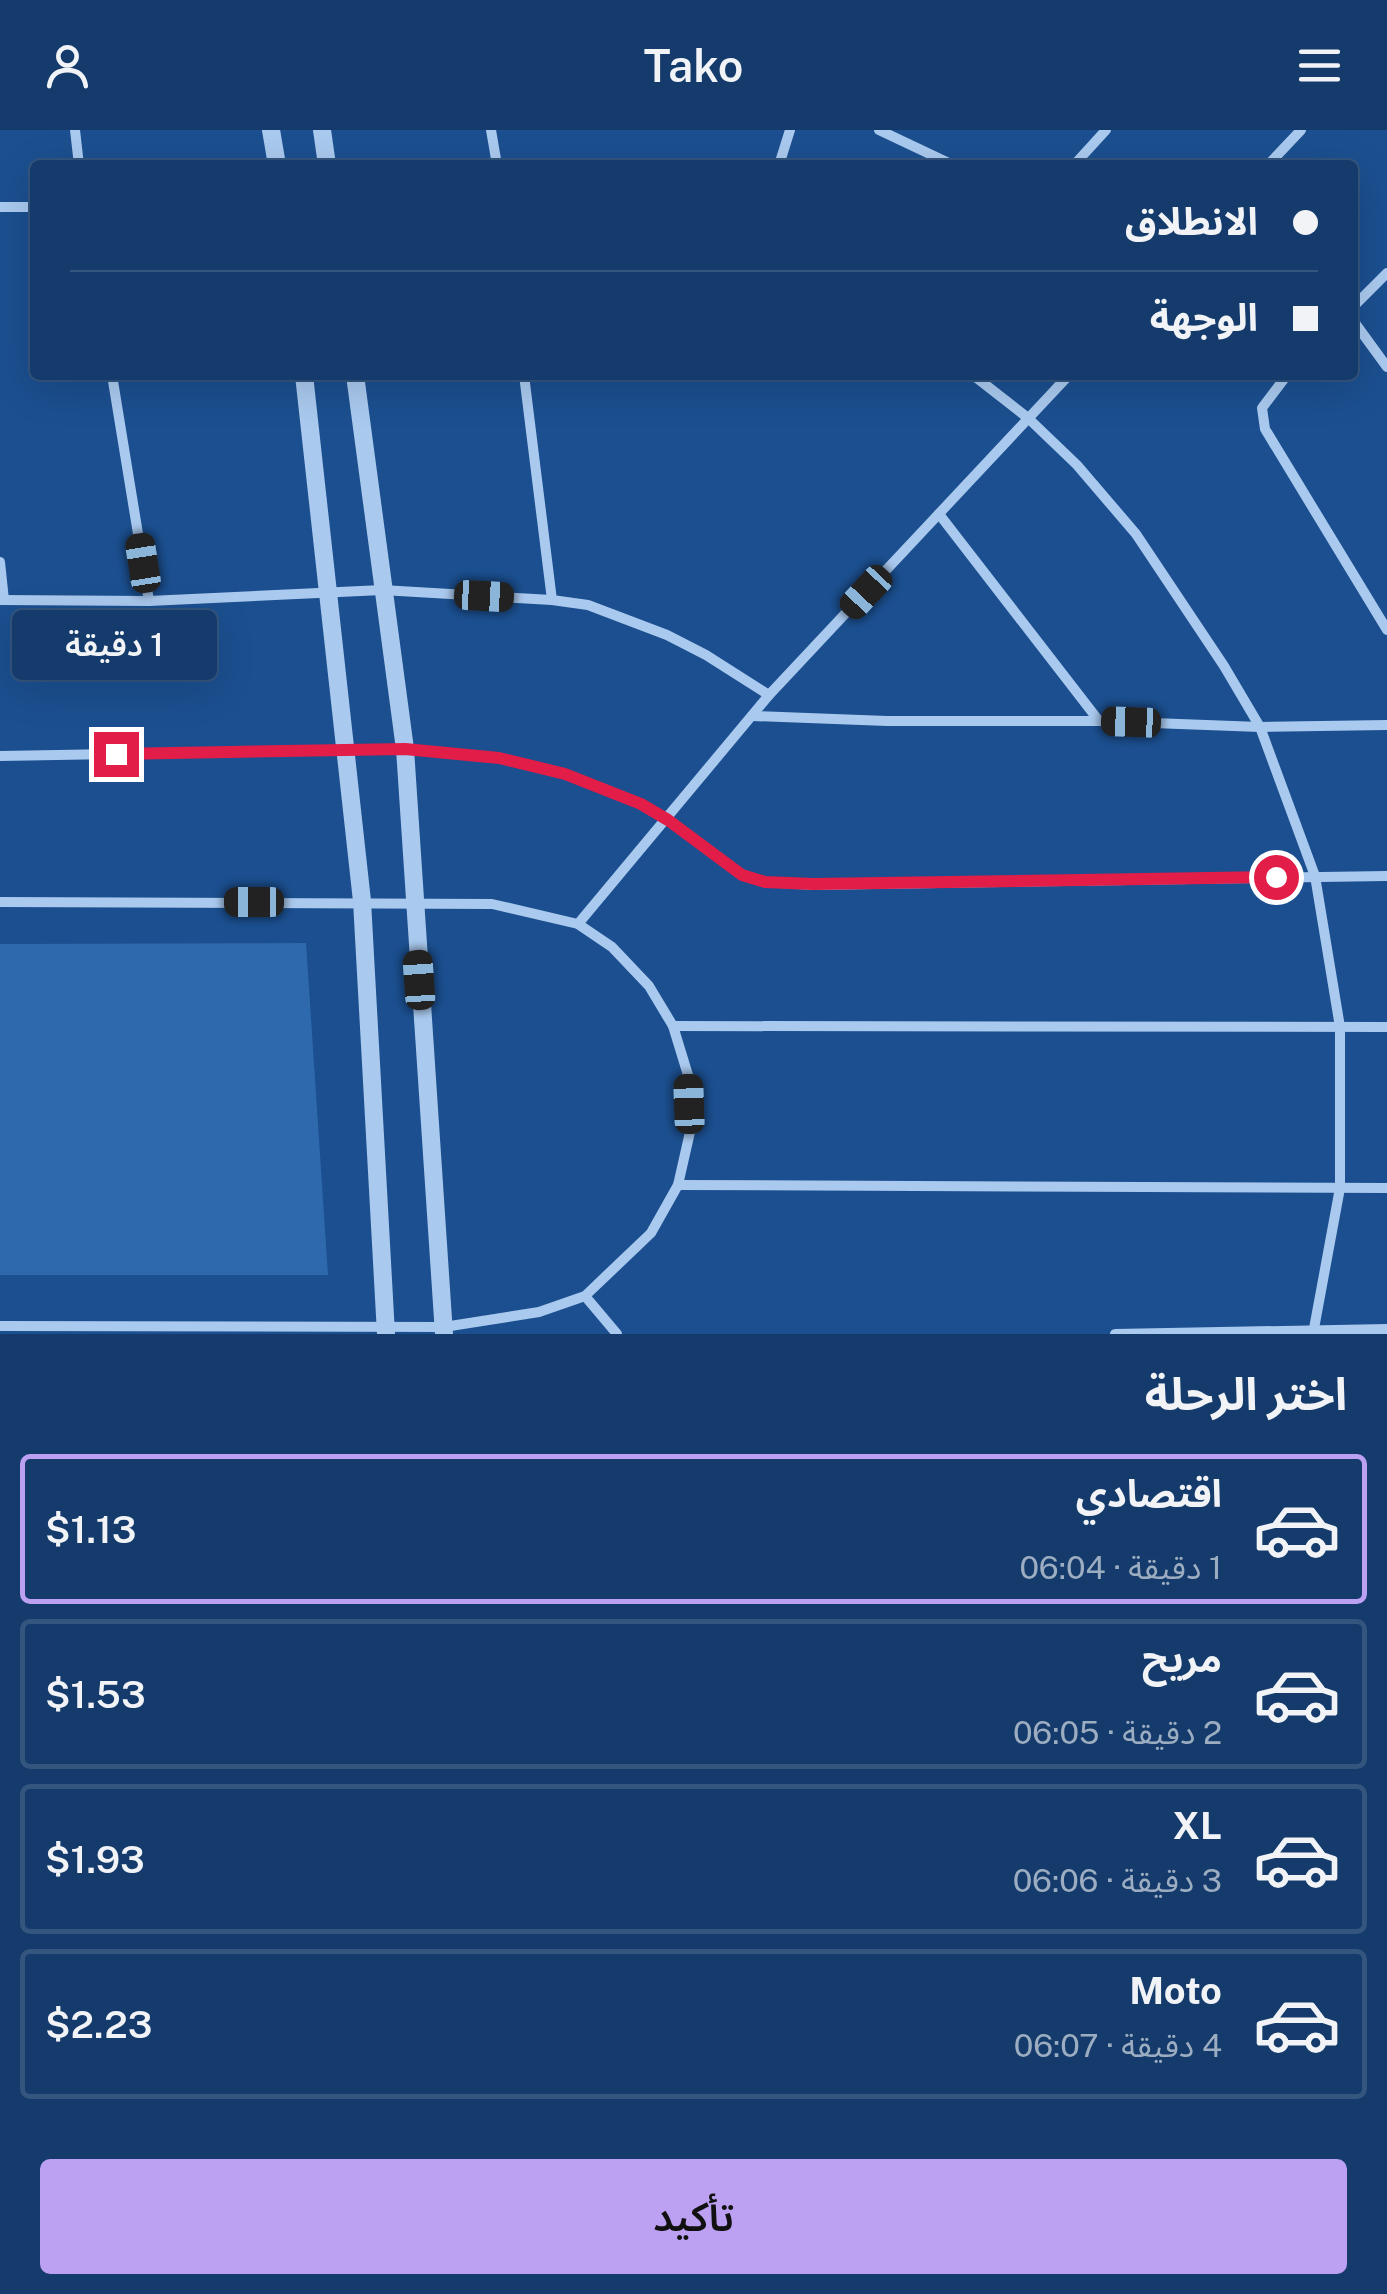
<!DOCTYPE html>
<html lang="ar">
<head>
<meta charset="utf-8">
<style>
  body { margin:0; font-family:"Public Sans","Noto Sans Arabic",sans-serif; background:#214673; color:#f1f3f6; direction:rtl; height:100vh; display:flex; flex-direction:column; font-size:38px; white-space:nowrap }
  * { box-sizing:border-box; margin:0 }
  p { font-size:32px; color:#9dadc1 }
  .icon { flex:none; width:55px; height:55px; fill:none; stroke:currentColor; stroke-width:2; stroke-linecap:round; stroke-linejoin:round }
  .map { position:relative; height:1204px; overflow:hidden; direction:ltr }
  .sheet { display:flex; flex-direction:column; background:#143b6b; flex:1 }
  .sheet>* { flex:none }
  .guide { position:absolute; left:30px; top:30px; width:1328px; height:220px; border-radius:10px; box-shadow:0 10px 40px #0002,0 0 0 2px #33557e; direction:rtl; display:grid; align-content:center; height:220px; padding:0 40px; background:#143b6b }
  .end { position:absolute; width:45px; height:45px; margin:-22px; border:12px solid #e11d48; background:#fff; box-shadow:0 0 0 5px #fff }
  .from { border-radius:50% }
  .bubble { position:absolute; height:70px; border-radius:10px; background:#143b6b; box-shadow:0 10px 40px #0002,0 0 0 2px #33557e; font-size:32px; font-weight:600; line-height:70px; text-align:center; direction:rtl }
  .car { position:absolute; width:30px; height:60px; margin:-30px -15px; border-radius:12px; box-shadow:0 0 8px 2px #0007; background:linear-gradient(#222 24%,#8ab4d8 0 40%,#222 0 76%,#8ab4d8 0 86%,#222 0) }
  .guide b { display:flex; align-items:center; gap:35px; height:95px; font-size:38px }
  .guide b+b { border-top:2px solid #33557e }
  .guide i { width:25px; height:25px; background:#f1f3f6 }
  ul { padding:0; list-style:none }
  li { display:flex; align-items:center; gap:30px; height:150px; margin:0 20px 15px; padding:0 20px; border:5px solid #33557e; border-radius:10px }
  li div { flex:1 }
  li b { display:block; font-size:38px }
  li em { font-style:normal; font-weight:600 }
  li.active { border-color:#bca0f2 }
  li>.icon { width:90px; height:90px; stroke-width:1.5 }
  h2 { padding:0 40px; font-size:45px; line-height:120px }
  .cta { display:flex; gap:20px; margin-top:auto; padding:20px 40px }
  .cta a { flex:1; height:115px; border-radius:10px; background:#bca0f2; color:#111; font-size:40px; font-weight:600; line-height:115px; text-align:center }
  header { display:flex; justify-content:space-between; align-items:center; height:130px; padding:0 40px; background:#143b6b; font-size:45px; font-weight:600 }
  .map>svg:first-child { display:block }
  .green { fill:#2e69ad }
  .lines { fill:none; stroke-linecap:round; stroke-linejoin:round }
  .minor { stroke:#a9c9ee; stroke-width:10 }
  .tertiary { stroke:#a9c9ee; stroke-width:18 }
  .route { stroke:#e11d48; stroke-width:12 }
</style>
</head>
<body>
<header><svg class="icon" aria-label="menu" viewBox="0 0 24 24"><path d="M4 6h16M4 12h16M4 18h16"/></svg>Tako<svg class="icon" aria-label="person" viewBox="0 0 24 24"><circle cx="12" cy="8" r="4"/><path d="M4 21q1-7 8-7t8 7"/></svg></header>
<div class="map">
<svg width="1387" height="1204" viewBox="0 0 1387 1204">
  <rect width="100%" height="100%" fill="#1b4f8f"/>
  <path class="green" d="M306,813L328,1145H0V814Z"/>
  <g class="lines">
    <g class="minor">
      <path d="M75,0L79,35"/>
      <path d="M491,0L497,35"/>
      <path d="M879,0L953,35"/>
      <path d="M779,35L790,0"/>
      <path d="M1074,35L1106,0"/>
      <path d="M1268,35L1301,0"/>
      <path d="M0,77H35"/>
      <path d="M1352,178L1387,143"/>
      <path d="M1352,189L1387,237"/>
      <path d="M112,245L149,471"/>
      <path d="M524,245L552,470"/>
      <path d="M973,245L1028,288L1077,335L1136,404L1224,536L1260,597L1315,746L1340,897V1058L1313,1204"/>
      <path d="M1287,245L1262,278L1265,299L1387,500"/>
      <path d="M939,384L1099,591"/>
      <path d="M0,432L4,470"/>
      <path d="M0,470L149,471L382,460L552,470L588,475L667,505L706,525L769,565"/>
      <path d="M752,586L887,591H1099L1260,597L1387,595"/>
      <path d="M0,626L405,619L499,628L565,644L641,674L668,690L742,745L765,752L813,755L1387,746"/>
      <path d="M0,772L492,774L578,794L612,817L649,856L673,896L688,945L690,1002L678,1055L651,1103L585,1166L539,1182L444,1197L0,1196"/>
      <path d="M578,794L769,565L1069,245"/>
      <path d="M673,896L1387,897"/>
      <path d="M678,1055L1387,1058"/>
      <path d="M585,1166L617,1204"/>
      <path d="M1115,1204L1387,1199"/>
    </g>
    <g class="tertiary">
      <path d="M271,0L277,35"/>
      <path d="M322,0L327,35"/>
      <path d="M304,245L362,771L386,1204"/>
      <path d="M355,245L405,619L444,1204"/>
    </g>
  </g>
  <g class="lines">
    <path class="route" d="M116,624L405,619L499,628L565,644L641,674L668,690L742,745L765,752L813,754L1276,747"/>
  </g>
</svg>
<i class="end from" style="left:1276px;top:747px"></i>
<i class="end" style="left:116px;top:624px"></i>
<div class="bubble" style="left:12px;top:480px;width:205px">1 دقيقة</div>
<i class="car" style="left:143px;top:433px;rotate:351deg"></i>
<i class="car" style="left:866px;top:462px;rotate:223deg"></i>
<i class="car" style="left:484px;top:466px;rotate:93deg"></i>
<i class="car" style="left:1131px;top:592px;rotate:272deg"></i>
<i class="car" style="left:254px;top:772px;rotate:270deg"></i>
<i class="car" style="left:419px;top:850px;rotate:356deg"></i>
<i class="car" style="left:689px;top:974px;rotate:358deg"></i>
<div class="guide">
<b><i class="from"></i>الانطلاق</b>
<b><i></i>الوجهة</b>
</div>
</div>
<section class="sheet">
<h2>اختر الرحلة</h2>
<ul>
<li class="active"><svg class="icon" aria-label="car" viewBox="0 0 24 24"><path d="M5 17H2v-5l4-1 3-4h7l3 4 3 1v5h-3M9 17h6M6 11h13"/><circle cx="7" cy="17" r="2"/><circle cx="17" cy="17" r="2"/></svg><div><b>اقتصادي</b><p>1 دقيقة · 06:04</p></div><em>$1.13</em></li>
<li><svg class="icon" aria-label="car" viewBox="0 0 24 24"><path d="M5 17H2v-5l4-1 3-4h7l3 4 3 1v5h-3M9 17h6M6 11h13"/><circle cx="7" cy="17" r="2"/><circle cx="17" cy="17" r="2"/></svg><div><b>مريح</b><p>2 دقيقة · 06:05</p></div><em>$1.53</em></li>
<li><svg class="icon" aria-label="car" viewBox="0 0 24 24"><path d="M5 17H2v-5l4-1 3-4h7l3 4 3 1v5h-3M9 17h6M6 11h13"/><circle cx="7" cy="17" r="2"/><circle cx="17" cy="17" r="2"/></svg><div><b>XL</b><p>3 دقيقة · 06:06</p></div><em>$1.93</em></li>
<li><svg class="icon" aria-label="car" viewBox="0 0 24 24"><path d="M5 17H2v-5l4-1 3-4h7l3 4 3 1v5h-3M9 17h6M6 11h13"/><circle cx="7" cy="17" r="2"/><circle cx="17" cy="17" r="2"/></svg><div><b>Moto</b><p>4 دقيقة · 06:07</p></div><em>$2.23</em></li>
</ul>
<div class="cta"><a>تأكيد</a></div>
</section>
</body>
</html>
